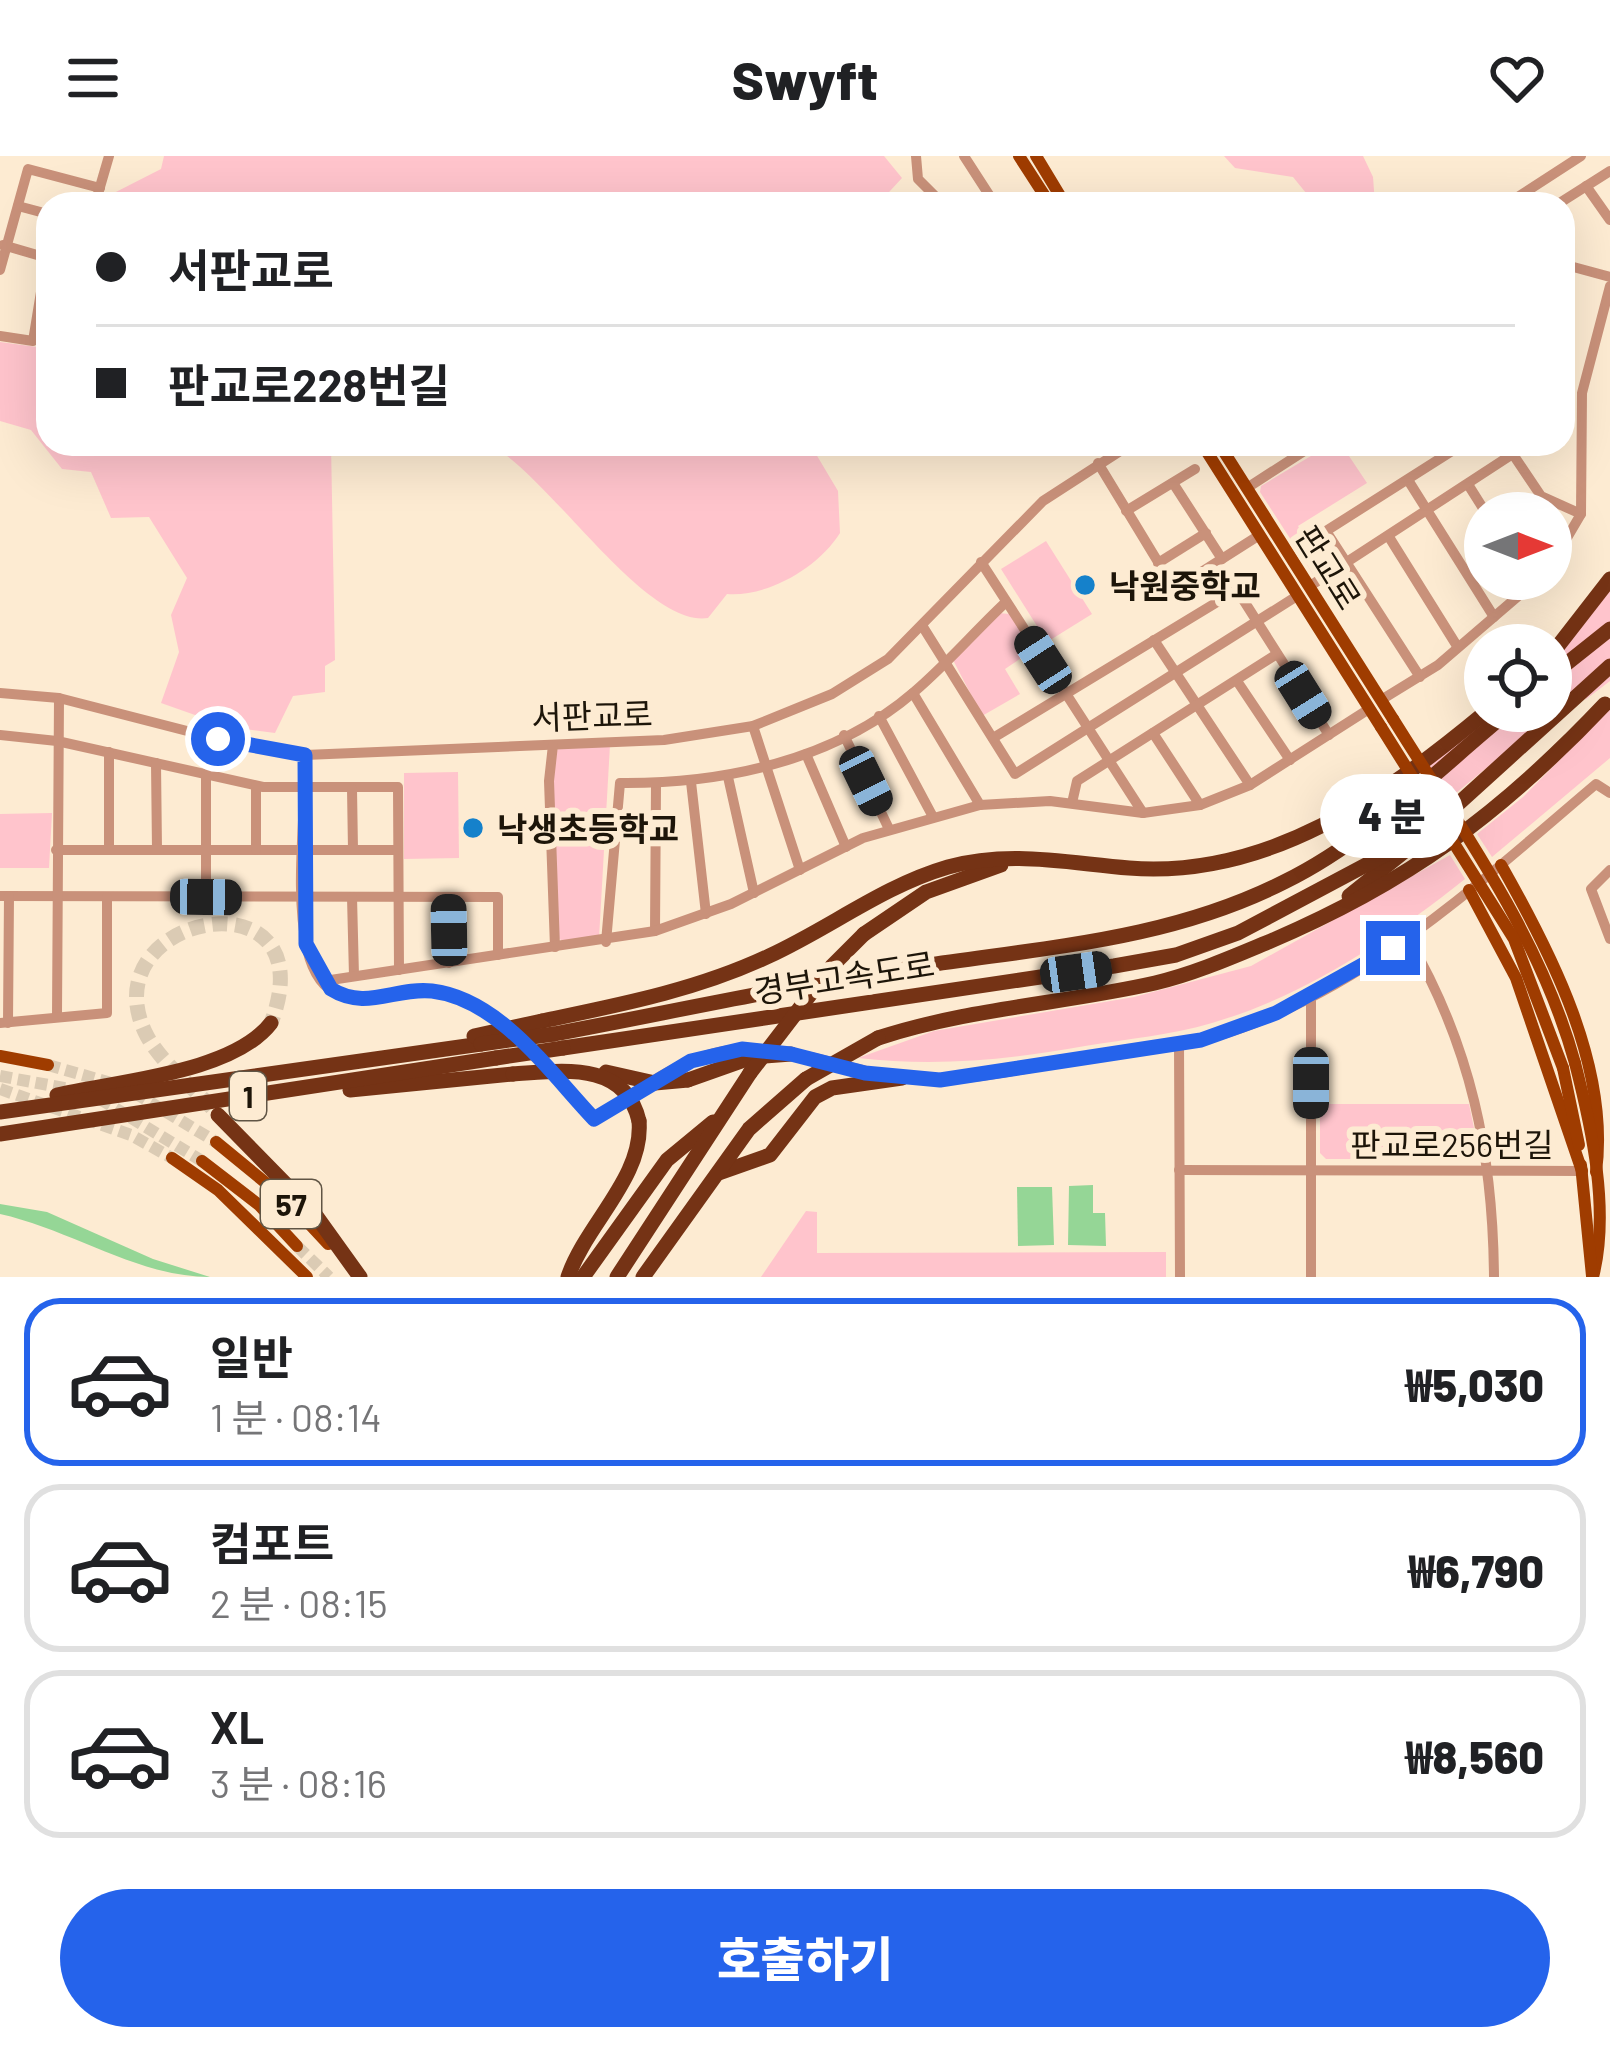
<!DOCTYPE html>
<html lang="ko">
<head>
<meta charset="utf-8">
<style>
  body { margin:0; font-family:Barlow,"Noto Sans KR",sans-serif; background:#f6f6f6; color:#202124; height:100vh; display:flex; flex-direction:column; font-size:45px; white-space:nowrap }
  * { box-sizing:border-box; margin:0 }
  p { font-size:39px; color:#757577 }
  .icon { flex:none; width:66px; height:66px; fill:none; stroke:currentColor; stroke-width:2; stroke-linecap:round; stroke-linejoin:round }
  .map { position:relative; height:1121px; overflow:hidden }
  .details { display:flex; flex-direction:column; background:#fff; flex:1 }
  .details>* { flex:none }
  .hud { position:absolute; left:36px; top:36px; width:1539px; height:264px; border-radius:36px; box-shadow:0 12px 48px #0002; display:grid; align-content:center; height:264px; padding:0 60px; background:#fff }
  .needle { width:78px; rotate:90deg }
  .buttons { position:absolute; left:1464px; top:336px; display:grid; gap:24px }
  .buttons a { display:grid; place-items:center; width:108px; height:108px; border-radius:50%; background:#fff; box-shadow:0 12px 48px #0002; font-size:60px }
  .end { position:absolute; width:54px; height:54px; margin:-27px; border:15px solid #2563eb; background:#fff; box-shadow:0 0 0 6px #fff }
  .from { border-radius:50% }
  .bubble { position:absolute; height:84px; border-radius:42px; background:#fff; box-shadow:0 12px 48px #0002; font-size:39px; font-weight:800; line-height:84px; text-align:center }
  .car { position:absolute; width:36px; height:72px; margin:-36px -18px; border-radius:15px; box-shadow:0 0 9px 3px #0007; background:linear-gradient(#222 24%,#8ab4d8 0 40%,#222 0 76%,#8ab4d8 0 86%,#222 0) }
  .hud b { display:flex; align-items:center; gap:42px; height:114px; font-size:45px }
  .hud b+b { border-top:3px solid #e0e0e0 }
  .hud i { width:30px; height:30px; background:#202124 }
  ul { padding:21px 0 0; list-style:none }
  li { display:flex; align-items:center; gap:36px; height:168px; margin:0 24px 18px; padding:0 36px; border:6px solid #e0e0e0; border-radius:36px }
  li div { flex:1 }
  li b { display:block; font-size:45px }
  li em { font-style:normal; font-weight:800 }
  li.on { border-color:#2563eb }
  li>.icon { width:108px; height:108px; stroke-width:1.5 }
  .button { display:flex; gap:24px; margin-top:auto; padding:24px 60px }
  .button a { flex:1; height:138px; border-radius:72px; background:#2563eb; color:#fff; font-size:48px; font-weight:800; line-height:138px; text-align:center }
  header { display:flex; justify-content:space-between; align-items:center; height:156px; padding:0 60px; background:#fff; font-size:54px; font-weight:800 }
  .map>svg:first-child { display:block }
  .green { fill:#ffc4cc }
  .water { fill:#95d696 }
  .lines { fill:none; stroke-linecap:round; stroke-linejoin:round }
  .major-tunnel { stroke:#dbcbb4; stroke-width:12; stroke-dasharray:12 6; stroke-linecap:butt }
  .highway-tunnel { stroke:#dbcbb4; stroke-width:15; stroke-dasharray:15 8; stroke-linecap:butt }
  .minor { stroke:#c9917a; stroke-width:10 }
  .major { stroke:#9f3c00; stroke-width:12 }
  .highway { stroke:#753315; stroke-width:15 }
  .major-bridge { stroke:#9f3c00; stroke-width:12 }
  .highway-bridge { stroke:#753315; stroke-width:15 }
  .route { stroke:#2563eb; stroke-width:15 }
  .poi-dot { fill:#1581cb; stroke:#fdebd2; stroke-width:4.5 }
  .labels { text-anchor:middle; dominant-baseline:central; stroke-width:12; stroke-linejoin:round; paint-order:stroke }
  .shield { fill:#fdebd2; stroke:#605545; stroke-width:3 }
  .shield-label { font-size:30px; font-weight:bold; fill:#1d1509 }
  .street-label { font-size:33px; fill:#1d1509; stroke:#fdebd2 }
  .poi-label { font-size:33px; font-weight:bold; fill:#1d1509; stroke:#fdebd2; text-anchor:start }
</style>
</head>
<body>
<header><svg class="icon" aria-label="menu" viewBox="0 0 24 24"><path d="M4 6h16M4 12h16M4 18h16"/></svg>Swyft<svg class="icon" aria-label="heart" viewBox="0 0 24 24"><path d="M12 20l-8-8c-3-5 5-10 8-4 3-6 11-1 8 4z"/></svg></header>
<div class="map">
<svg width="1610" height="1121" viewBox="0 0 1610 1121">
  <rect width="100%" height="100%" fill="#fdebd2"/>
  <g class="green">
    <path d="M164,0H884L902,22L878,48H100L103,37L110,39L161,13Z"/>
    <path d="M1224,0H1363L1373,21L1375,48H1315L1293,21L1235,12Z"/>
    <path d="M48,106V288H331L335,504L325,510V536L293,540L275,577L229,571L161,547L179,496L171,459L187,422L149,361L111,362L91,316L62,313L31,274L0,265V186L37,191Z"/>
    <path d="M489,288H810L838,335L840,377C818,412 768,441 727,438L708,462C645,472 549,319 489,288Z"/>
    <path d="M1331,288H1341L1367,327L1298,370L1322,412L1313,418L1260,336L1261,330Z"/>
    <path d="M1046,385L1092,458L1047,486L1001,413Z"/>
    <path d="M1610,423V525L1585,544L1597,522L1370,707L1440,594L1487,555H1551V499Z"/>
    <path d="M998,457L1010,458L1033,494L1005,513L1020,538L982,560L952,502Z"/>
    <path d="M1610,553V602L1492,701L1477,678L1523,641Z"/>
    <path d="M610,589L599,782L564,786L557,781L552,601L559,592Z"/>
    <path d="M458,616L459,702L404,703V617Z"/>
    <path d="M52,657L49,712H0V658Z"/>
    <path d="M1450,699L1465,723C1388,784 1307,839 1212,867C1171,879 1127,883 1085,890C1008,904 936,911 858,902L934,875L1134,841L1251,810Z"/>
    <path d="M1320,948H1469L1479,996L1473,1003H1326L1320,997Z"/>
    <path d="M806,1055L817,1056V1097L1166,1096V1121H761Z"/>
  </g>
  <g class="water">
    <path d="M1093,1029V1057H1105L1106,1090L1068,1089L1069,1030Z"/>
    <path d="M1017,1031H1052L1054,1089L1018,1090Z"/>
    <path d="M0,1048L47,1056L153,1103L210,1121C138,1121 72,1074 0,1058Z"/>
  </g>
  <g class="lines">
    <g class="major-tunnel">
      <path d="M48,909L111,927"/>
      <path d="M0,920L70,933"/>
      <path d="M0,933L131,979L172,1002"/>
      <path d="M135,937L216,986"/>
      <path d="M100,943L202,1005"/>
      <path d="M297,1090L329,1121"/>
    </g>
    <path class="highway-tunnel" d="M212,952C191,929 158,904 145,876C89,756 330,713 271,867"/>
    <g class="minor">
      <path d="M916,0L918,23L943,48"/>
      <path d="M964,0L995,48"/>
      <path d="M1586,30L1610,64"/>
      <path d="M95,48L109,0"/>
      <path d="M1507,48L1581,0"/>
      <path d="M1558,48L1610,15"/>
      <path d="M18,50L48,58"/>
      <path d="M3,89L44,101"/>
      <path d="M1563,93V130"/>
      <path d="M1566,109L1610,121"/>
      <path d="M0,114L28,13L100,32"/>
      <path d="M0,180L33,185L48,93"/>
      <path d="M1506,288L1541,340L1581,358"/>
      <path d="M1098,307L1172,429H1181L1258,380"/>
      <path d="M1408,324L1494,461"/>
      <path d="M1173,327L1222,403"/>
      <path d="M1469,330L1486,357"/>
      <path d="M1247,332L1315,288"/>
      <path d="M1126,355L1195,313"/>
      <path d="M1389,381L1457,490"/>
      <path d="M981,406L1143,657"/>
      <path d="M1158,407L1206,377"/>
      <path d="M1551,409L1581,358L1582,237L1610,130"/>
      <path d="M1310,430L1528,288"/>
      <path d="M923,471L1015,618L1297,440"/>
      <path d="M1154,484L1250,629"/>
      <path d="M1420,521L1326,375L1463,288"/>
      <path d="M1237,525L1290,604"/>
      <path d="M0,537L59,542L226,585L305,599L664,584L753,570L832,538L888,503L1043,345L1131,288"/>
      <path d="M913,537L980,649"/>
      <path d="M1381,544L1438,509L1538,423"/>
      <path d="M879,560L932,659"/>
      <path d="M753,570L800,714"/>
      <path d="M1153,577L1200,649"/>
      <path d="M0,579L57,585L263,631H398L399,814"/>
      <path d="M844,579L889,673"/>
      <path d="M993,582L1237,434L1329,579"/>
      <path d="M553,589L549,625L555,791"/>
      <path d="M109,596V693"/>
      <path d="M806,598L846,691"/>
      <path d="M305,599C306,661 294,732 307,793C325,869 380,832 428,835C455,836 491,856 510,875"/>
      <path d="M156,607L157,694"/>
      <path d="M728,621L754,737"/>
      <path d="M691,626L706,758"/>
      <path d="M352,633L353,694"/>
      <path d="M1072,647L1077,625L1277,498"/>
      <path d="M56,694H397"/>
      <path d="M256,694V630"/>
      <path d="M1610,714L1591,733L1610,783"/>
      <path d="M0,740L498,741V799"/>
      <path d="M206,741V618"/>
      <path d="M352,741L354,820"/>
      <path d="M449,742V807"/>
      <path d="M655,775L656,628"/>
      <path d="M1408,782C1471,890 1493,997 1494,1121"/>
      <path d="M606,786L620,627C722,628 834,605 914,536C946,509 975,475 1006,446"/>
      <path d="M324,825L655,775L731,748L863,682L980,649L1050,645L1143,657L1200,649L1250,629L1369,553"/>
      <path d="M1311,839V1121"/>
      <path d="M57,860L59,542"/>
      <path d="M0,867L107,857V741"/>
      <path d="M8,867L9,740"/>
      <path d="M1179,887L1180,1121"/>
      <path d="M527,893L594,963C631,940 670,908 714,897C788,878 863,927 939,924C990,922 1042,909 1092,900C1131,893 1172,893 1210,882C1360,840 1480,726 1596,628L1610,637"/>
      <path d="M1179,1014L1582,1015"/>
    </g>
    <g class="major">
      <path d="M1019,0L1050,48"/>
      <path d="M1036,0L1065,48"/>
      <path d="M1202,288L1381,571"/>
      <path d="M1219,288L1393,563"/>
      <path d="M1501,709C1551,797 1610,911 1596,1016"/>
      <path d="M1469,734L1516,822L1582,1015"/>
      <path d="M0,900L48,909"/>
      <path d="M1575,907C1592,973 1610,1055 1593,1121"/>
      <path d="M1563,912L1579,989"/>
      <path d="M216,986L288,1045L328,1088"/>
      <path d="M172,1002L218,1034L307,1121"/>
      <path d="M202,1005L259,1049L297,1090"/>
      <path d="M1581,1009L1592,1120"/>
    </g>
    <g class="highway">
      <path d="M1551,499L1610,423"/>
      <path d="M1551,520L1610,473"/>
      <path d="M1349,740L1405,695"/>
      <path d="M864,778L926,736L1001,709"/>
      <path d="M542,865C619,849 697,834 769,800C830,772 883,730 948,711C1010,694 1067,707 1129,712C1268,723 1385,640 1487,555"/>
      <path d="M554,878C676,855 799,828 922,810C1047,791 1169,784 1284,726C1368,685 1437,614 1509,555"/>
      <path d="M878,882C970,852 1062,848 1155,827C1193,818 1230,802 1266,787C1406,728 1501,658 1605,548"/>
      <path d="M563,892L1114,810L1176,799L1238,777L1426,677L1610,510"/>
      <path d="M688,924L753,901L791,898"/>
      <path d="M350,934L513,918"/>
      <path d="M57,939C117,925 233,917 271,867"/>
      <path d="M0,956L481,888"/>
      <path d="M218,959L314,1057L360,1121"/>
      <path d="M0,978L496,902"/>
      <path d="M719,1017L770,999L815,941L832,932L902,922"/>
      <path d="M568,1121C586,1068 644,1021 639,965"/>
      <path d="M583,1121L667,1004L713,966"/>
      <path d="M617,1121L750,917"/>
      <path d="M643,1121L749,973L806,923"/>
    </g>
    <g class="major-bridge">
      <path d="M1393,563C1462,674 1540,780 1575,907"/>
      <path d="M1381,571L1514,783L1563,912"/>
    </g>
    <g class="highway-bridge">
      <path d="M474,880L542,865"/>
      <path d="M481,888L554,878"/>
      <path d="M496,902L563,892"/>
      <path d="M606,916L655,927L688,924"/>
      <path d="M750,917L832,810L864,778"/>
      <path d="M513,918C561,915 625,904 639,965"/>
      <path d="M806,923L878,882"/>
    </g>
  </g>
  <g class="lines">
    <path class="route" d="M218,583L305,599L306,788L331,833C366,855 395,831 432,835C500,843 551,918 594,963L691,905L742,893L791,898L865,917L940,924L1201,884L1276,857L1393,792"/>
  </g>
  <g class="poi-dot">
    <circle cx="1085" cy="429" r="12"/>
    <circle cx="473" cy="672" r="12"/>
  </g>
  <g class="labels">
    <g class="shield">
      <rect x="230" y="916" width="36" height="48" rx="9"/>
      <rect x="261" y="1024" width="60" height="48" rx="9"/>
    </g>
    <g class="shield-label">
      <text x="248" y="940">1</text>
      <text x="291" y="1048">57</text>
    </g>
    <g class="street-label">
      <text transform="translate(1329 411) rotate(58)">판교로</text>
      <text transform="translate(592 559) rotate(-2)">서판교로</text>
      <text transform="translate(844 821) rotate(-9)">경부고속도로</text>
      <text x="1452" y="988">판교로256번길</text>
    </g>
    <g class="poi-label">
      <text x="1109" y="429">낙원중학교</text>
      <text x="497" y="672">낙생초등학교</text>
    </g>
  </g>
</svg>
<div class="buttons">
<a><svg class="needle" viewBox="-14 -14 28 28"><path d="M0-13l5 13h-10z" fill="#e53935"/><path d="M0 13l5-13h-10z" fill="#757577"/></svg></a>
<a><svg class="icon" aria-label="locate" viewBox="0 0 24 24"><circle cx="12" cy="12" r="6"/><path d="M12 2v4M12 18v4M2 12h4M18 12h4"/></svg></a>
</div>
<i class="end from" style="left:218px;top:583px"></i>
<i class="end" style="left:1393px;top:792px"></i>
<div class="bubble" style="left:1320px;top:618px;width:144px">4 분</div>
<i class="car" style="left:1043px;top:504px;rotate:327deg"></i>
<i class="car" style="left:1303px;top:539px;rotate:148deg"></i>
<i class="car" style="left:866px;top:625px;rotate:154deg"></i>
<i class="car" style="left:206px;top:741px;rotate:91deg"></i>
<i class="car" style="left:449px;top:774px;rotate:359deg"></i>
<i class="car" style="left:1076px;top:816px;rotate:82deg"></i>
<i class="car" style="left:1311px;top:927px;rotate:180deg"></i>
<div class="hud">
<b><i class="from"></i>서판교로</b>
<b><i></i>판교로228번길</b>
</div>
</div>
<section class="details">
<ul>
<li class="on"><svg class="icon" aria-label="car" viewBox="0 0 24 24"><path d="M5 17H2v-5l4-1 3-4h7l3 4 3 1v5h-3M9 17h6M6 11h13"/><circle cx="7" cy="17" r="2"/><circle cx="17" cy="17" r="2"/></svg><div><b>일반</b><p>1 분 · 08:14</p></div><em>₩5,030</em></li>
<li><svg class="icon" aria-label="car" viewBox="0 0 24 24"><path d="M5 17H2v-5l4-1 3-4h7l3 4 3 1v5h-3M9 17h6M6 11h13"/><circle cx="7" cy="17" r="2"/><circle cx="17" cy="17" r="2"/></svg><div><b>컴포트</b><p>2 분 · 08:15</p></div><em>₩6,790</em></li>
<li><svg class="icon" aria-label="car" viewBox="0 0 24 24"><path d="M5 17H2v-5l4-1 3-4h7l3 4 3 1v5h-3M9 17h6M6 11h13"/><circle cx="7" cy="17" r="2"/><circle cx="17" cy="17" r="2"/></svg><div><b>XL</b><p>3 분 · 08:16</p></div><em>₩8,560</em></li>
</ul>
<div class="button"><a>호출하기</a></div>
</section>
</body>
</html>
